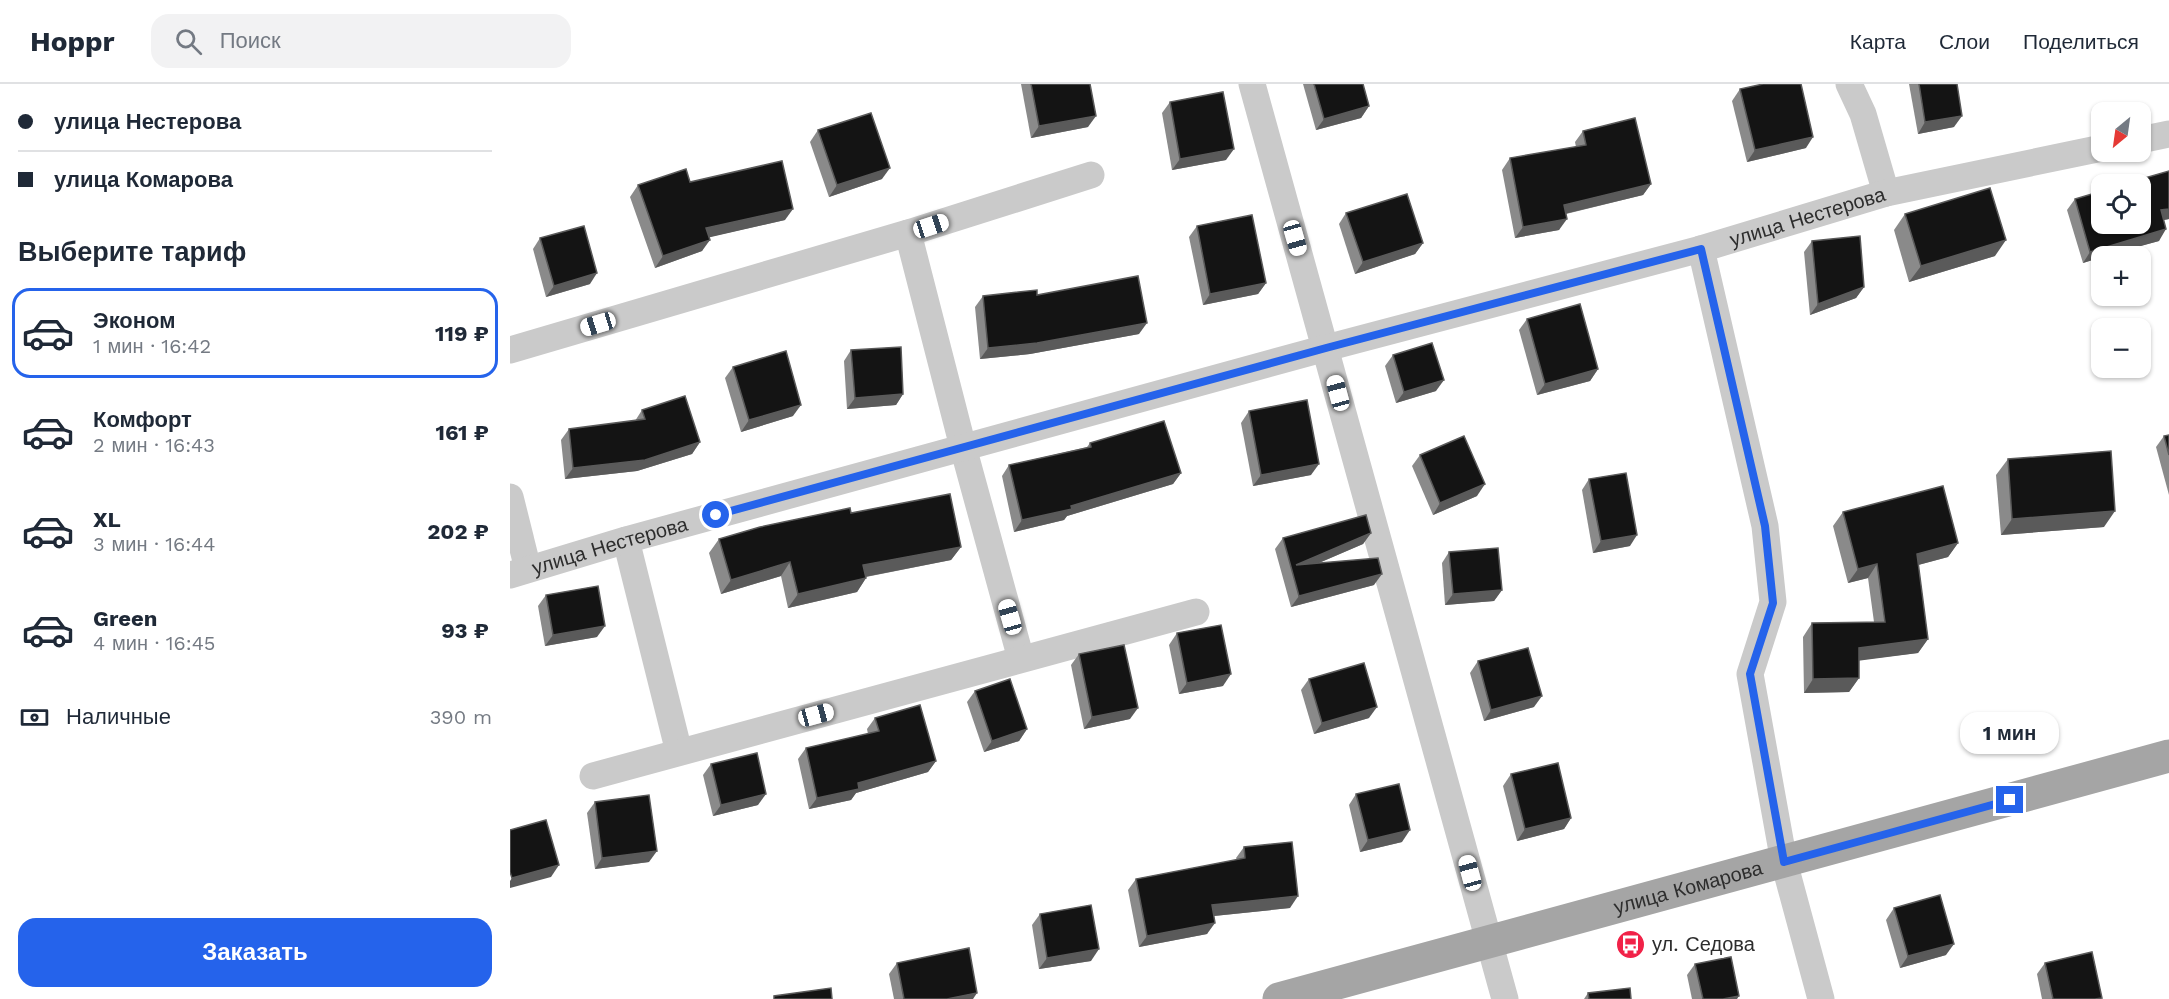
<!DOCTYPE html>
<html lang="ru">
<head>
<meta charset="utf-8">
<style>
  body { margin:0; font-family:"Work Sans",sans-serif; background:#f2f2f3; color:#1f2937; height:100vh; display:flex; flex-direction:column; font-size:22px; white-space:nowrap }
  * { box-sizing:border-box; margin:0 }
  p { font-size:20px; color:#747a83 }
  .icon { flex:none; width:33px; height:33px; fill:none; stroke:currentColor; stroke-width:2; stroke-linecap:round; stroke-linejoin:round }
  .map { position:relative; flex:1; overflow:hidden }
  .panel { display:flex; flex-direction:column; background:#fff; width:510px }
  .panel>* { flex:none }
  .guide { display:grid; align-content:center; height:132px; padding:0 18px; background:#fff }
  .needle { width:39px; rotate:209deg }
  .tools { position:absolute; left:1581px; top:18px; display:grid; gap:12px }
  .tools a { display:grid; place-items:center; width:60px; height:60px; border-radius:12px; background:#fff; box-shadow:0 2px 4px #0004; font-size:30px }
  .end { position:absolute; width:27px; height:27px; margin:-14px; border:8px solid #2563eb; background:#fff; box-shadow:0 0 0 3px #fff }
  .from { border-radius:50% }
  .bubble { position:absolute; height:42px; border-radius:18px; background:#fff; box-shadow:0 2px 4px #0004; font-size:20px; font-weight:700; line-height:42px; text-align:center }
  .car { position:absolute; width:18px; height:36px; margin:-18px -9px; border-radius:8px; box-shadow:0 0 4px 2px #0007; background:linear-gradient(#fff 24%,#345 0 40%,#fff 0 76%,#345 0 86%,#fff 0) }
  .guide b { display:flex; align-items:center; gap:21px; height:57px; font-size:22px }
  .guide b+b { border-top:2px solid #e0e1e3 }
  .guide i { width:15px; height:15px; background:#1f2937 }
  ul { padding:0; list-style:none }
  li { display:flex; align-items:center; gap:18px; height:90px; margin:0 12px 9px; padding:0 6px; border:3px solid transparent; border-radius:18px }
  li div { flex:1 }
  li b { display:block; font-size:22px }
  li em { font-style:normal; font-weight:700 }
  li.current { border-color:#2563eb }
  li>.icon { width:54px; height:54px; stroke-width:1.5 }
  h2 { padding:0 18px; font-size:27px; line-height:72px }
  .pay { display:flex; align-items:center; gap:15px; height:66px; padding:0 18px; font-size:22px }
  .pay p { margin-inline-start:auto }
  .cta { display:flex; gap:12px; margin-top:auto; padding:12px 18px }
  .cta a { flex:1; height:69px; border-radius:18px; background:#2563eb; color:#fff; font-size:24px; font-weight:700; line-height:69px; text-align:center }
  header { display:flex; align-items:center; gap:36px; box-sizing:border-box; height:84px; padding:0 30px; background:#fff; border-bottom:2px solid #e0e1e3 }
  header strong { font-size:28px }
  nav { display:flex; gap:33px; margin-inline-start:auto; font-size:21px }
  .search { width:420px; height:54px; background:#f2f2f3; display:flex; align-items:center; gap:15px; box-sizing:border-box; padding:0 21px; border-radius:18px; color:#747a83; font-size:22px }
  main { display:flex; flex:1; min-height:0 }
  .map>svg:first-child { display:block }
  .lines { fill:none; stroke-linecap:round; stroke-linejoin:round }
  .minor { stroke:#cacaca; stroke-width:27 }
  .primary { stroke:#a5a5a5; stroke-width:33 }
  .wall { fill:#8a8a8a }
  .shaded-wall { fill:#5a5a5a }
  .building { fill:#141414; stroke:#5a5a5a; stroke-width:1.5 }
  .route { stroke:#2563eb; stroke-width:8 }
  .labels { text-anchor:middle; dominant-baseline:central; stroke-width:6; stroke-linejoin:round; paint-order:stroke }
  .street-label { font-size:20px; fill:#2d2d2d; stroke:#fff }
  .poi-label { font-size:20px; fill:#2d2d2d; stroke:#fff; text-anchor:start }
</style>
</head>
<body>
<header>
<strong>Hoppr</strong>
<div class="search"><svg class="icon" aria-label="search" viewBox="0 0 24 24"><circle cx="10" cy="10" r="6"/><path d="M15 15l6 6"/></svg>Поиск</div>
<nav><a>Карта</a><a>Слои</a><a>Поделиться</a></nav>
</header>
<main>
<section class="panel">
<div class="guide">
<b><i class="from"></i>улица Нестерова</b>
<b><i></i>улица Комарова</b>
</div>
<h2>Выберите тариф</h2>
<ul>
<li class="current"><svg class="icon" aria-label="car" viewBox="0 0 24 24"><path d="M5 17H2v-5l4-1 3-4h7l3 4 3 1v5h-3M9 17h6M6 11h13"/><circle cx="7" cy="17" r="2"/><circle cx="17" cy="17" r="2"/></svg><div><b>Эконом</b><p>1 мин · 16:42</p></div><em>119 ₽</em></li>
<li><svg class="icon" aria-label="car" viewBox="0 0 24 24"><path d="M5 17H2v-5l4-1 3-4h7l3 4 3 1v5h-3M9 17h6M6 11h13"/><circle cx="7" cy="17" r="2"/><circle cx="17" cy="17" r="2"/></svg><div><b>Комфорт</b><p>2 мин · 16:43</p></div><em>161 ₽</em></li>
<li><svg class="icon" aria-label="car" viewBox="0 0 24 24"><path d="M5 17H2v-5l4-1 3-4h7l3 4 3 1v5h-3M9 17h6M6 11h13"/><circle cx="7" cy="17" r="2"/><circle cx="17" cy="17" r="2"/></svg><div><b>XL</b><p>3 мин · 16:44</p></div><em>202 ₽</em></li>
<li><svg class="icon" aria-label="car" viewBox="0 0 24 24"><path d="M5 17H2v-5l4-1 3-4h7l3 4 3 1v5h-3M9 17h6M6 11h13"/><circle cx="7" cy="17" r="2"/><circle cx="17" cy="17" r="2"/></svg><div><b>Green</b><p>4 мин · 16:45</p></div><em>93 ₽</em></li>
</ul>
<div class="pay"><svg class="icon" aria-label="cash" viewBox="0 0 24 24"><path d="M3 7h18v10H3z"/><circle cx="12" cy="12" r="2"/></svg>Наличные<p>390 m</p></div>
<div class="cta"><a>Заказать</a></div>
</section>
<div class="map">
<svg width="1659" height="915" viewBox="0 0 1659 915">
  <rect width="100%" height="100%" fill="#fff"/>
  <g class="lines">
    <g class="minor">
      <path d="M742,0L995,915"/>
      <path d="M1339,0L1353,30L1376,109"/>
      <path d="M1630,56L1659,50"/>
      <path d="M398,149L581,91"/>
      <path d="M1191,165L1255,442L1263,518L1240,590L1274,778L1311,915"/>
      <path d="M0,266L398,149L453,363L511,575"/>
      <path d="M0,413L18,485"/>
      <path d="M116,456L169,668"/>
      <path id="s1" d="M0,491L116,456L816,264L1191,165L1376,109L1592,64"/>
      <path d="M83,692L686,528"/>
    </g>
    <path class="primary" id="s2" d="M769,915L1659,672"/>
  </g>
  <g class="wall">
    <path d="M511,0H580L578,43L521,54Z"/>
    <path d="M793,0H853L859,22L851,34L806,46Z"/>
    <path d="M1399,0H1447L1444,43L1408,50Z"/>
    <path d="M1230,5L1296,64L1237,78L1222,17Z"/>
    <path d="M660,18L716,76L662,86L652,29Z"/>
    <path d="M308,46L372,95L319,113L300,58Z"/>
    <path d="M1073,47L1141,100L1133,111L1056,130L1049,146L1005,154L992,86L1000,74L1066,63L1065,58Z"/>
    <path d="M180,98L275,136L199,153L192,167L145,184L120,113L128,101Z"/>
    <path d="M1565,115L1659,135L1654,136L1649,157L1592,172V173L1573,179L1557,126Z"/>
    <path d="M836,129L913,159L905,170L845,190L829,140Z"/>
    <path d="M1395,130L1485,172L1399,198L1384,146Z"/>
    <path d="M687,142L756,199L748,210L693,221L679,153Z"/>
    <path d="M30,154L80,200L36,213L23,165Z"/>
    <path d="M1302,157L1354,203L1346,214L1300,231L1294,168Z"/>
    <path d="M527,211L629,250L520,270L470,275L465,223L473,212Z"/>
    <path d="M1017,235L1088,285L1080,297L1027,311L1009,246Z"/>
    <path d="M341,266L393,310L386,321L337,325L334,277Z"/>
    <path d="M883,271L926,307L886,319L875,282Z"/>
    <path d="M223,283L283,332L231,348L215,294Z"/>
    <path d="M132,326L190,358L182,370L127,387L55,395L51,356L59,345L125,337Z"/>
    <path d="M739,327L801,391L743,402L731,339Z"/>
    <path d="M1659,351V411L1646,363L1654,352Z"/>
    <path d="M580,359L671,389L663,400L557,432L554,436L504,448L492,392L499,381L577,363Z"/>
    <path d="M910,371L967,412L923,431L902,382Z"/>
    <path d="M1498,375L1594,443L1491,451L1486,391Z"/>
    <path d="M1079,395L1120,462L1083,469L1072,406Z"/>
    <path d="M1333,428L1448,459L1438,473L1408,481L1418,555L1408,569L1349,576V594L1339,608L1294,609L1293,553L1302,539L1364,538L1358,494L1338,499L1323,442Z"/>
    <path d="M341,429L451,463L441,476L356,493V494L347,508L278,524L271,492L211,510L199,469L209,455Z"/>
    <path d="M861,449L853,460L809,479L864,501L781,523L765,465L773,454Z"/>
    <path d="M939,468L992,506L984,517L935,521L932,479Z"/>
    <path d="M36,511L87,553L35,562L28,522Z"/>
    <path d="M667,549L713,602L669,610L659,561Z"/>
    <path d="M569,570L620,635L574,645L561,581Z"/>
    <path d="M968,577L1024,623L974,637L960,589Z"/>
    <path d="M799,595L859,634L804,650L791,606Z"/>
    <path d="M465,607L517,645L509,657L474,668L457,618Z"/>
    <path d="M365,634L426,677L418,688L346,709L341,716L299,725L288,675L296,664L358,650L357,645Z"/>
    <path d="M201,680L248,721L203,732L193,691Z"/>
    <path d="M1001,690L1061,734L1054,745L1007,757L993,702Z"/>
    <path d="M846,710L892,758L850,768L839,721Z"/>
    <path d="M85,718L139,778L85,785L77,729Z"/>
    <path d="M734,763L780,824L704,832L697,850L629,863L618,806L626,795L727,776L726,774Z"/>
    <path d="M1384,824L1436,871L1390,884L1376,836Z"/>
    <path d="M530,830L581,877L529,885L522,841Z"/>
    <path d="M387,879L463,915H384L379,890Z"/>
    <path d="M1535,879L1591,915H1532L1527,890Z"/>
    <path d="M1185,880L1227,915H1182L1177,891Z"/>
    <path d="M1078,909L1121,915H1074Z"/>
  </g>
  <g class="shaded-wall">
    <path d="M859,22L851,34L806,46L814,35Z"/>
    <path d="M586,32L578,43L521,54L529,42Z"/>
    <path d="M1452,32L1444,43L1408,50L1415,38Z"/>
    <path d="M1303,53L1296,64L1237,78L1245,66Z"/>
    <path d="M724,65L716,76L662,86L670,75Z"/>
    <path d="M380,84L372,95L319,113L327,101Z"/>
    <path d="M1141,100L1133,111L1046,132L1054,121Z"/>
    <path d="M283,125L275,136L188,156L196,144Z"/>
    <path d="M1659,125V135L1643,138L1651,126Z"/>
    <path d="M1057,135L1049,146L1005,154L1013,143Z"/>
    <path d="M1656,145L1649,157L1595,172H1592V173L1573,179L1580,168Z"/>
    <path d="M200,156L192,167L145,184L153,172Z"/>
    <path d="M1496,156L1485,172L1399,198L1411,182Z"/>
    <path d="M913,159L905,170L845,190L853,178Z"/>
    <path d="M87,189L80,200L36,213L44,202Z"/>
    <path d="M756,199L748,210L693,221L700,210Z"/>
    <path d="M1354,203L1346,214L1300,231L1308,220Z"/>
    <path d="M637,239L629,250L520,270L470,275L478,264Z"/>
    <path d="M1088,285L1080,297L1027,311L1035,300Z"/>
    <path d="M934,296L926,307L886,319L894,308Z"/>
    <path d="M393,310L386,321L337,325L345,314Z"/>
    <path d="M291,321L283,332L231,348L239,336Z"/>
    <path d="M190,358L182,370L127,387L55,395L63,384Z"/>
    <path d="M809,380L801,391L743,402L751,391Z"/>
    <path d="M671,389L663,400L557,432L554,436L504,448L512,436Z"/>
    <path d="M975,400L967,412L923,431L930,419Z"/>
    <path d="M1605,427L1594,443L1491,451L1502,435Z"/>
    <path d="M861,449L853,460L783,490L786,481Z"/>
    <path d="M1127,451L1120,462L1083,469L1091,457Z"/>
    <path d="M1448,459L1438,473L1397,484L1407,470Z"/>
    <path d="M451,463L441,476L344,495L353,481Z"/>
    <path d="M280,478L271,492L211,510L221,496Z"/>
    <path d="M1367,480L1358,494L1338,499L1348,485Z"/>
    <path d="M872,490L864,501L781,523L789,512Z"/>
    <path d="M356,494L347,508L278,524L288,510Z"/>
    <path d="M992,506L984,517L935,521L943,510Z"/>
    <path d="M95,542L87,553L35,562L43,551Z"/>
    <path d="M1418,555L1408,569L1339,578L1349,564Z"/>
    <path d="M721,590L713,602L669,610L677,599Z"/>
    <path d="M1349,594L1339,608L1294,609L1303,595Z"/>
    <path d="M1032,612L1024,623L974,637L981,626Z"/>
    <path d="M867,623L859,634L804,650L812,639Z"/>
    <path d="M628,624L620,635L574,645L582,633Z"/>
    <path d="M517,645L509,657L474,668L482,657Z"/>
    <path d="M426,677L418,688L346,709L341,716L299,725L307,714L348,699Z"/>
    <path d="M256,710L248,721L203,732L211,721Z"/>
    <path d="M1061,734L1054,745L1007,757L1015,745Z"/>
    <path d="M900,746L892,758L850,768L858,756Z"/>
    <path d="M147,767L139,778L85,785L92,774Z"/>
    <path d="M49,781L41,793L0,804V797L2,794Z"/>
    <path d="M788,812L780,824L694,833L702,821Z"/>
    <path d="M705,839L697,850L629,863L637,852Z"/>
    <path d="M1444,860L1436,871L1390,884L1398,872Z"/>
    <path d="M589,865L581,877L529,885L537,874Z"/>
    <path d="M467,909L463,915H437Z"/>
    <path d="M1229,912L1227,915H1213Z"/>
  </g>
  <g class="building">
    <path d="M521,0H580L586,32L529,42Z"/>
    <path d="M804,0H853L859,22L814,35Z"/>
    <path d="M1253,0H1291L1303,53L1245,66L1230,5Z"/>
    <path d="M1409,0H1447L1452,32L1415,38Z"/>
    <path d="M713,8L724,65L670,75L660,18Z"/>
    <path d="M361,29L380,84L327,101L308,46Z"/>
    <path d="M1125,34L1141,100L1054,121L1057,135L1013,143L1000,74L1076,61L1073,47Z"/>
    <path d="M272,77L283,125L196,144L200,156L153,172L128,101L176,85L180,98Z"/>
    <path d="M1659,87V125L1651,126L1656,145L1580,168L1565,115L1592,107V140H1630V100H1614Z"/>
    <path d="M1480,104L1496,156L1411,182L1395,130Z"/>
    <path d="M897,110L913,159L853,178L836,129Z"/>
    <path d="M742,131L756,199L700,210L687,142Z"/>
    <path d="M74,142L87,189L44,202L30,154Z"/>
    <path d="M1350,152L1354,203L1308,220L1302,157Z"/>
    <path d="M628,192L637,239L527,259L478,264L473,212L527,206V211Z"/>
    <path d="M1070,220L1088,285L1035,300L1017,235Z"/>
    <path d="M922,259L934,296L894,308L883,271Z"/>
    <path d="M391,263L393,310L345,314L341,266Z"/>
    <path d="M276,267L291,321L239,336L223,283Z"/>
    <path d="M175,312L190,358L135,376L63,384L59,345L135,335L132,326Z"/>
    <path d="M797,316L809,380L751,391L739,327Z"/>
    <path d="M654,337L671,389L561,422L562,425L512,436L499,381L581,363L580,359Z"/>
    <path d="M1659,351V371L1654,352Z"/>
    <path d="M954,352L975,400L930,419L910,371Z"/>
    <path d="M1601,367L1605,427L1502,435L1498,375Z"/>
    <path d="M1116,389L1127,451L1091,457L1079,395Z"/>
    <path d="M1433,402L1448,459L1407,470L1418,555L1349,564V594L1303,595L1302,539L1375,538L1367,480L1348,485L1333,428Z"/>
    <path d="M440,410L451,463L353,481L356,494L288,510L280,478L221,496L209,455L250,443L340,424L341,429Z"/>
    <path d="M856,431L861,449L786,481L868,474L872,490L789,512L773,454Z"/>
    <path d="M988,464L992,506L943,510L939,468Z"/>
    <path d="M88,502L95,542L43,551L36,511Z"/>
    <path d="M711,541L721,590L677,599L667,549Z"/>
    <path d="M614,561L628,624L582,633L569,570Z"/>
    <path d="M1018,564L1032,612L981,626L968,577Z"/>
    <path d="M854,579L867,623L812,639L799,595Z"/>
    <path d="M500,595L517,645L482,657L465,607Z"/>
    <path d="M410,621L426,677L348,699L349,705L307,714L296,664L369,647L365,634Z"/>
    <path d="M247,669L256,710L211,721L201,680Z"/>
    <path d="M1048,679L1061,734L1015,745L1001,690Z"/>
    <path d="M889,700L900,746L858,756L846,710Z"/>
    <path d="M139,711L147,767L92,774L85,718Z"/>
    <path d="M36,736L49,781L2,794L0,788V746Z"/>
    <path d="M782,758L788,812L702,821L705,839L637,852L626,795L735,774L734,763Z"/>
    <path d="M1430,811L1444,860L1398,872L1384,824Z"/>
    <path d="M581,821L589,865L537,874L530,830Z"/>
    <path d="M459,864L467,909L437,915H394L387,879Z"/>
    <path d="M1582,868L1592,914L1585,915H1543L1535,879Z"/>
    <path d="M1221,873L1229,912L1213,915H1193L1185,880Z"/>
    <path d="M321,904L322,915H264V912Z"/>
    <path d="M1120,904L1121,915H1079L1078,909Z"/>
  </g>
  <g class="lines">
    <path class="route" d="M206,431L816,264L1191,165L1255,442L1263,519L1240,590L1274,778L1500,716"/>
  </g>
  <defs>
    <symbol id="bus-disc" viewBox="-11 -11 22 22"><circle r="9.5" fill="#f12248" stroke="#fff"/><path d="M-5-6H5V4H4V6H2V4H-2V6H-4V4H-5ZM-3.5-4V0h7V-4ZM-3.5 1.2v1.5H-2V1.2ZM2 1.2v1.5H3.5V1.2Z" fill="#fff"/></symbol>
  </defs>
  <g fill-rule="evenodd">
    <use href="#bus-disc" x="1104" y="844" width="33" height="33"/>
  </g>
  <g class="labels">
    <g class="street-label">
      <text stroke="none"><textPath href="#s1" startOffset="1346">улица Нестерова</textPath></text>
      <text stroke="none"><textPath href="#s1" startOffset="104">улица Нестерова</textPath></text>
      <text stroke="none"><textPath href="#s2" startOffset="424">улица Комарова</textPath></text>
    </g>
    <g class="poi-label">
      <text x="1142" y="860">ул. Седова</text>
    </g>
  </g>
</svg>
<div class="tools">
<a><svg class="needle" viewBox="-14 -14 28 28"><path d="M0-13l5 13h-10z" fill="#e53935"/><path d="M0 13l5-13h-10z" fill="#747a83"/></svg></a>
<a><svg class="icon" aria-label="locate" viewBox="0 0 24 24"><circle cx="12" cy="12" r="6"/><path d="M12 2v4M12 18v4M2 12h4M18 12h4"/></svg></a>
<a>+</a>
<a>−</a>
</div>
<i class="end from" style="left:206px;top:431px"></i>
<i class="end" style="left:1500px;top:716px"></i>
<div class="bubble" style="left:1450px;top:628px;width:99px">1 мин</div>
<i class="car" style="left:421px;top:142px;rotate:72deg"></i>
<i class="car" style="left:785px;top:154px;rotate:164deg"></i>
<i class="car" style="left:88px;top:240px;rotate:253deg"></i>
<i class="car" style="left:828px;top:309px;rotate:345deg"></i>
<i class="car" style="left:500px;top:533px;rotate:344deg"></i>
<i class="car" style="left:306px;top:631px;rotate:75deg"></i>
<i class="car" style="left:960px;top:789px;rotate:345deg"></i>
</div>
</main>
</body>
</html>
